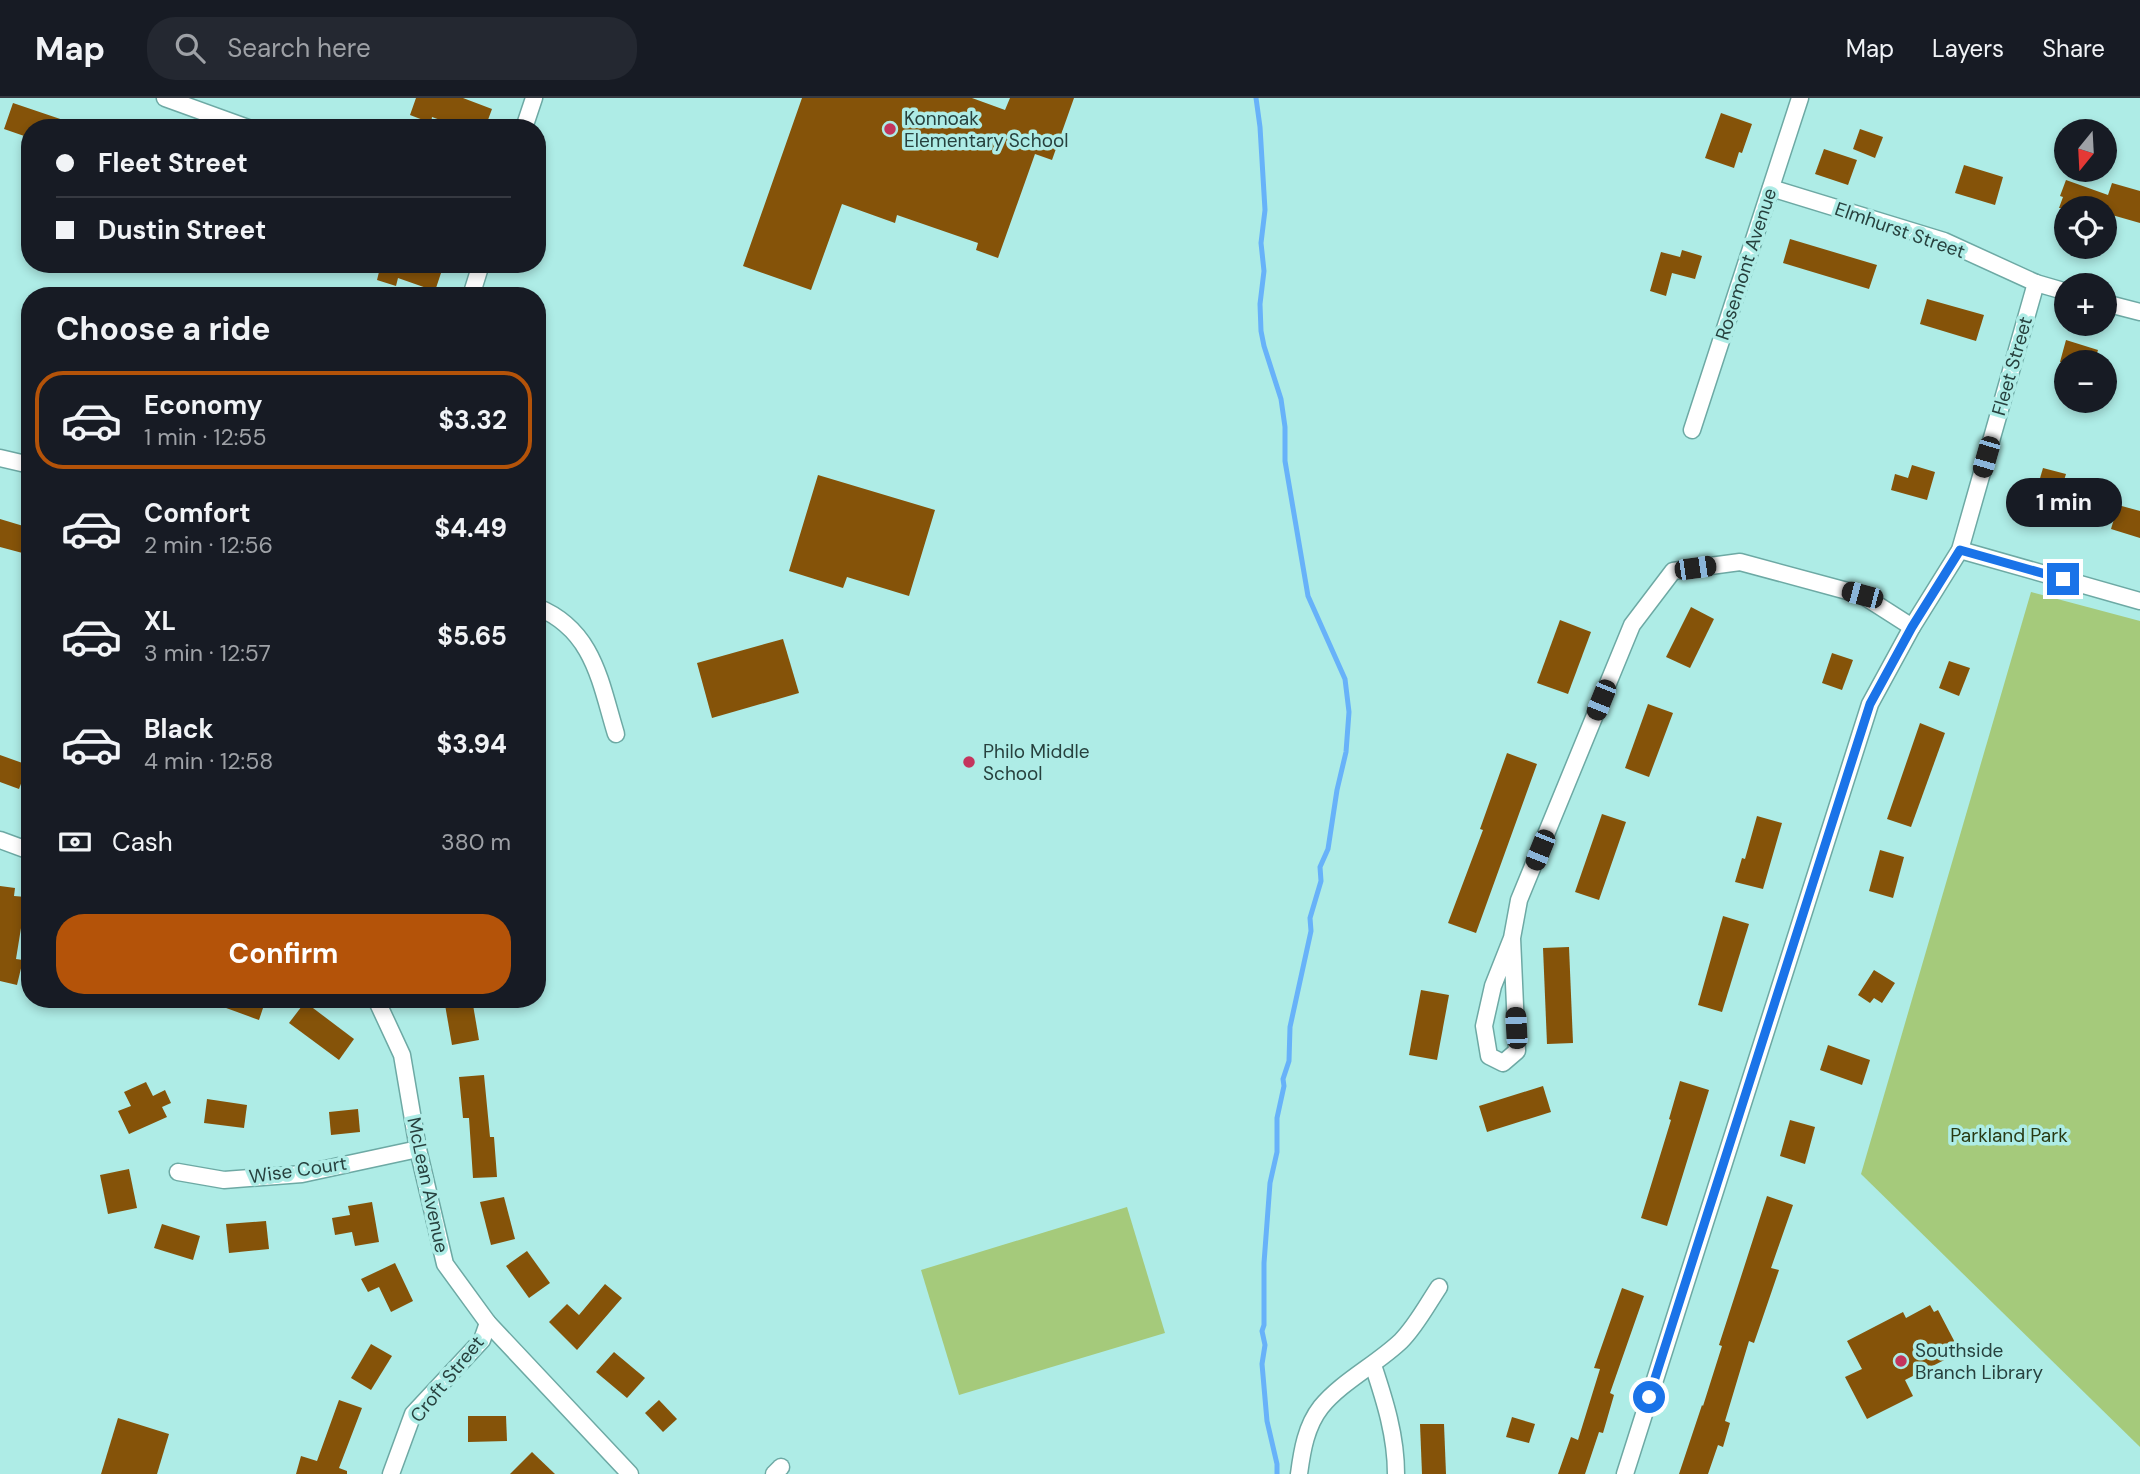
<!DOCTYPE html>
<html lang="en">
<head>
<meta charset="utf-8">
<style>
  body { margin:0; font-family:"DM Sans",sans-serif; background:#242831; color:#f1f3f6; height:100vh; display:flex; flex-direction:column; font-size:26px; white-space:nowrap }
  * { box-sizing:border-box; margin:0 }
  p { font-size:23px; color:#9ea1a6 }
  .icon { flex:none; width:38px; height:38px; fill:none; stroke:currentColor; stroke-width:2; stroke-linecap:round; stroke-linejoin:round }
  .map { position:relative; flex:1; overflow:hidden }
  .details { position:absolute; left:21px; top:189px; width:525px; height:721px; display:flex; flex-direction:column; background:#171b24; border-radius:28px; box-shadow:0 4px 10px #0003 }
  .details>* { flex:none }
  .hud { position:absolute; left:21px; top:21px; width:525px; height:154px; border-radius:28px; box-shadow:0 4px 10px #0003; display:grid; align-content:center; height:154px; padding:0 35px; background:#171b24 }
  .needle { width:46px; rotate:198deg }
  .fabs { position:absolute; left:2054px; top:21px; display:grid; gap:14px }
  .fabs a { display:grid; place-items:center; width:63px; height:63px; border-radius:50%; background:#171b24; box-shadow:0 4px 10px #0003; font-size:35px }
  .end { position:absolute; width:32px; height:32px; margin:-16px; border:9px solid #1a73e8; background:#fff; box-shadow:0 0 0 4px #fff }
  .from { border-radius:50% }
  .bubble { position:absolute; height:49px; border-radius:24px; background:#171b24; box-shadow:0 4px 10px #0003; font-size:23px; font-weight:700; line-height:49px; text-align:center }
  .car { position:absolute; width:21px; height:42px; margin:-21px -10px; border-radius:9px; box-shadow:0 0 5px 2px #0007; background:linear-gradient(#222 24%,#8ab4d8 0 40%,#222 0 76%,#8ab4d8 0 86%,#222 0) }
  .hud b { display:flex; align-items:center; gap:24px; height:66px; font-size:26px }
  .hud b+b { border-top:2px solid #363941 }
  .hud i { width:18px; height:18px; background:#f1f3f6 }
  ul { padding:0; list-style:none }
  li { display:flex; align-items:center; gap:21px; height:98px; margin:0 14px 10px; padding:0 21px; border:4px solid transparent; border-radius:28px }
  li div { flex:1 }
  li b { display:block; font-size:26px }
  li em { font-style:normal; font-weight:700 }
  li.selected { border-color:#b45309 }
  li>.icon { width:63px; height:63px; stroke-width:1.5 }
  h2 { padding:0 35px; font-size:32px; line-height:84px }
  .pay { display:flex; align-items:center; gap:18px; height:77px; padding:0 35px; font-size:26px }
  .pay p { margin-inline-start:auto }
  .button { display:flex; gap:14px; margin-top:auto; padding:14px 35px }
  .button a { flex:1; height:80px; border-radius:28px; background:#b45309; color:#fff; font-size:28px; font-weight:700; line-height:80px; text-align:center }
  header { display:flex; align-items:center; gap:42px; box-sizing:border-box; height:98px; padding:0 35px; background:#171b24; border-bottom:2px solid #363941 }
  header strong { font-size:33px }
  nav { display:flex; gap:38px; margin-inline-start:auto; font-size:24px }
  .search { width:490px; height:63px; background:#242831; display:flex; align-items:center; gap:18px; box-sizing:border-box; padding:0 24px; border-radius:28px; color:#9ea1a6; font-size:26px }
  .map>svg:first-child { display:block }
  .green { fill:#a5ca7b }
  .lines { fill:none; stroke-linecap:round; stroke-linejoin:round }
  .stream { stroke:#67b2f9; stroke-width:5 }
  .building { fill:#855309 }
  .minor-casing { stroke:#6da9a4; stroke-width:19 }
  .minor { stroke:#fff; stroke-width:16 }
  .route { stroke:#1a73e8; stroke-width:9 }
  .poi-dot { fill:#c4355d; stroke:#aeece6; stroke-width:2.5 }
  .labels { text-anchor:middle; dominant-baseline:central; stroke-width:7; stroke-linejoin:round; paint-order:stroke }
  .poi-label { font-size:19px; fill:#27413e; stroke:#aeece6; text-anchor:start }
  .street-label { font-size:19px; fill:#27413e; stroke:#aeece6 }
  .park-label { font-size:19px; fill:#283913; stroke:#aeece6 }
</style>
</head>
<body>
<header>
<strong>Map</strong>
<div class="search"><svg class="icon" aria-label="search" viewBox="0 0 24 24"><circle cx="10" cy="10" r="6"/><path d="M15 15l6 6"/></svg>Search here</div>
<nav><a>Map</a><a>Layers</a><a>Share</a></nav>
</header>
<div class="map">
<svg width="2140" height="1376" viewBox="0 0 2140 1376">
  <rect width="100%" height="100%" fill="#aeece6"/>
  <g class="green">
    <path d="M2031,494L2140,523V1349L1861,1076Z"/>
    <path d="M1127,1109L1165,1235L959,1297L921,1172Z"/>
  </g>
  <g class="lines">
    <path class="stream" d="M1256,0L1260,29L1265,112L1261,145L1264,173L1260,206L1261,233L1264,248L1281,301L1285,329V363L1308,498L1345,581L1349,614L1346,654L1337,692L1328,751L1320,769L1321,783L1310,820L1311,833L1290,929L1289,963L1283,981L1284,988L1277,1020V1054L1270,1085L1264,1165V1227L1262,1233L1265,1247L1262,1266L1267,1323L1277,1366V1376"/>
  </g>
  <g class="building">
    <path d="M416,0H463L492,11L485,30H462L432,19L431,25L410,17Z"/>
    <path d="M802,0H972L1005,12L1010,0H1074L1052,62L1035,56L998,160L976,152L978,145L897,117L895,125L842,106L811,192L743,168Z"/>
    <path d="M13,5L78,27V30H30V40L4,31Z"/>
    <path d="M1721,15L1752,26L1742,55L1739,54L1734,70L1705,60Z"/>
    <path d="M1860,31L1883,39L1875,60L1853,51Z"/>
    <path d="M1824,51L1857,62L1848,87L1815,76Z"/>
    <path d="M1964,67L2003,79L1995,107L1955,95Z"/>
    <path d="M2066,82L2108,97L2112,85L2140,93V125L2105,115V110H2059L2063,99L2060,98Z"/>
    <path d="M1790,141L1877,167L1869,191L1783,165Z"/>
    <path d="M1682,152L1702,158L1695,181L1672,175L1666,198L1650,193L1661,154L1680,159Z"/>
    <path d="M364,166H444L435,193L398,180L396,188L377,182L379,174L364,169Z"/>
    <path d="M1927,201L1984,217L1976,243L1920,226Z"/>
    <path d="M2066,242L2098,252L2094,264H2060Z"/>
    <path d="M1912,367L1935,374L1927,402L1891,392L1895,376L1908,380Z"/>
    <path d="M2043,370L2066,376L2055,411L2033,404Z"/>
    <path d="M818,377L935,412L909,498L847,479L843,490L789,473Z"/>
    <path d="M2118,407L2140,413V440L2111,431Z"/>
    <path d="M0,421L30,430V457L0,449Z"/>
    <path d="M1691,509L1714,521L1690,570L1666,559Z"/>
    <path d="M1560,522L1591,534L1568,596L1537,585Z"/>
    <path d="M783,541L799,595L712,620L697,565Z"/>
    <path d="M1832,555L1853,562L1842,592L1822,585Z"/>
    <path d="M1949,563L1970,570L1959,598L1939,590Z"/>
    <path d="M1648,606L1673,615L1649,679L1625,670Z"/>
    <path d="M1920,625L1945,635L1911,729L1887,721Z"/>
    <path d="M1507,655L1537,666L1476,835L1448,825L1483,732L1480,731Z"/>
    <path d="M0,657L28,667L19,691L0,684Z"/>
    <path d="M1602,716L1626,724L1599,802L1575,794Z"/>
    <path d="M1757,718L1782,725L1763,791L1735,784L1742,760L1745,761Z"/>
    <path d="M1880,752L1904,759L1893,800L1869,793Z"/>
    <path d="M0,788L15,790L14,798L26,799L16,861L23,862L17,887L0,883Z"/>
    <path d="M1723,818L1749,826L1722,914L1698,907Z"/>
    <path d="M1569,849L1573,945L1547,946L1543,850Z"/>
    <path d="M1874,872L1895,885L1882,905L1874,900L1870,905L1858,897Z"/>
    <path d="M1421,892L1449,897L1437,962L1409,957Z"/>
    <path d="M207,901H266L259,922L207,903Z"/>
    <path d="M444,901H472L479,942L452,947Z"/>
    <path d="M305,904L354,941L339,962L289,925Z"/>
    <path d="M1828,947L1870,962L1862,987L1820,972Z"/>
    <path d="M484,977L490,1039H494L497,1079L473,1080L469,1020H463L459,979Z"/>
    <path d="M1680,983L1709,992L1667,1128L1641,1120L1671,1022L1669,1021Z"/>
    <path d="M146,984L153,998L165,992L171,1005L162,1009L167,1019L129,1036L118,1013L131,1008L124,994Z"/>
    <path d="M1543,988L1551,1014L1487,1034L1479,1008Z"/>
    <path d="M207,1001L247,1007L244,1030L204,1025Z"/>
    <path d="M358,1011L360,1034L331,1037L329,1014Z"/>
    <path d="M1790,1022L1815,1029L1805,1066L1780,1058Z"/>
    <path d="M129,1071L137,1110L108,1116L100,1077Z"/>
    <path d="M1767,1098L1793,1107L1771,1170L1779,1172L1754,1245L1749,1243L1725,1323L1730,1325L1723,1349L1718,1347L1708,1376H1679L1702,1307L1703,1308L1722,1248L1719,1247Z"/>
    <path d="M504,1099L515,1141L491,1147L480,1104Z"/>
    <path d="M372,1104L379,1144L355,1148L352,1134L335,1137L332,1120L350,1117L348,1108Z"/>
    <path d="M266,1123L269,1151L229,1155L226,1126Z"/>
    <path d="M162,1126L200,1138L193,1162L154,1150Z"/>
    <path d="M527,1153L550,1185L529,1200L506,1168Z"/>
    <path d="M395,1165L413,1203L391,1214L379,1189L368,1194L361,1181Z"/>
    <path d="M605,1186L622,1200L577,1252L549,1224L567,1206L579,1217Z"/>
    <path d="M1622,1190L1644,1198L1610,1295L1614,1297L1603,1335L1599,1334L1585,1376H1558L1571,1339L1578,1342L1600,1271L1594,1270Z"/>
    <path d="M1930,1207L1934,1214L1938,1212L1960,1254L1905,1282L1913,1298L1867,1321L1845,1279L1862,1271L1847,1243L1903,1214L1906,1220Z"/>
    <path d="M371,1246L392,1258L371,1292L351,1280Z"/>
    <path d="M614,1254L645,1280L627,1300L596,1274Z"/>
    <path d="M339,1302L362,1310L339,1370L347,1373V1376H296L301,1358L317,1363Z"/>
    <path d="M659,1302L677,1321L663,1334L645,1315Z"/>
    <path d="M468,1318H506L507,1343L468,1344Z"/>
    <path d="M1512,1319L1535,1326L1529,1345L1506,1339Z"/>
    <path d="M118,1320L169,1336L157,1376H101Z"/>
    <path d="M1420,1326H1444L1446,1376H1422Z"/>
    <path d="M532,1354L555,1376H510Z"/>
  </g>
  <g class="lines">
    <defs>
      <g id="minor">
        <path d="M165,0L248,30"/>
        <path d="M524,30L534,0"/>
        <path d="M1771,90L1944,143L2036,185L2067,194"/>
        <path d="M471,198L481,166"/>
        <path d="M2105,205L2140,214"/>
        <path d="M1692,332L1800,0"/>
        <path d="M0,360L30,367"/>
        <path d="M1960,452L2140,503"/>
        <path d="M537,509C594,532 600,584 616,636"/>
        <path d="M0,742L30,753"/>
        <path d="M1512,840L1517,953L1503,965L1489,958L1484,928L1493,888L1512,840L1519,802L1632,527L1673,473L1740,464L1862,497L1912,529"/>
        <path d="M376,901L402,957L418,1051L445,1166L488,1225L630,1376"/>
        <path d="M178,1074L224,1082L302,1076L418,1051"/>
        <path d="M1373,1267C1385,1303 1396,1338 1396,1376"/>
        <path d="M391,1376L413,1316L482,1242L488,1225"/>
        <path d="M774,1376L781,1369"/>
        <path d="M1299,1376C1302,1353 1306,1328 1321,1309C1341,1284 1377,1266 1401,1243C1416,1228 1427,1207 1439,1189"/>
        <path d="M1625,1376L1870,606L1912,529L1960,452L2036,185"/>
      </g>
    </defs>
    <use href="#minor" class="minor-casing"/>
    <use href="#minor" class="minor"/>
  </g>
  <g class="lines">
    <path class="route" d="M1649,1299L1870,606L1912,529L1960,452L2063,481"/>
  </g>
  <g class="poi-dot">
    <circle cx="890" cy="31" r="7"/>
    <circle cx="969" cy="664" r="7"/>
    <circle cx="1901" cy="1263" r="7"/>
  </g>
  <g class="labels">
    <g class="poi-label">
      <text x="904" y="20">Konnoak<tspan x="904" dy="22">Elementary School</tspan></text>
      <text x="983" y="653">Philo Middle<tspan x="983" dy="22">School</tspan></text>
      <text x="1915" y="1252">Southside<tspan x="1915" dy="22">Branch Library</tspan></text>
    </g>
    <g class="street-label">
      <text transform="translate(1900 132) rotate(19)">Elmhurst Street</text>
      <text transform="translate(1746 166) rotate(-72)">Rosemont Avenue</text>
      <text transform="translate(2012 268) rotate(-74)">Fleet Street</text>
      <text transform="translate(298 1072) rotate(-8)">Wise Court</text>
      <text transform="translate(428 1087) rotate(78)">McLean Avenue</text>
      <text transform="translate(447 1281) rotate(-51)">Croft Street</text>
    </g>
    <g class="park-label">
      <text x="2009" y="1037">Parkland Park</text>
    </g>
  </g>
</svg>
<div class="fabs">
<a><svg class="needle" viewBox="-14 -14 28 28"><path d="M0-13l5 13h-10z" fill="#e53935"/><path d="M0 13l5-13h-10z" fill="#9ea1a6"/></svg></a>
<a><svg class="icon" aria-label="locate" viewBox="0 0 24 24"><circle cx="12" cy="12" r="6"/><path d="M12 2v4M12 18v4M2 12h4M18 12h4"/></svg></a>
<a>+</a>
<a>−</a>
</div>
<i class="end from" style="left:1649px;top:1299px"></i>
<i class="end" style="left:2063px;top:481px"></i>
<div class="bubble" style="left:2006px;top:380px;width:116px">1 min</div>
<i class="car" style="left:1986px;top:359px;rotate:196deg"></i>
<i class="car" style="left:1695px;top:470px;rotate:82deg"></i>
<i class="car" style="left:1862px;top:497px;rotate:285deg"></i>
<i class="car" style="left:1601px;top:602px;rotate:202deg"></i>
<i class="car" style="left:1540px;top:752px;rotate:202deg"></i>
<i class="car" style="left:1516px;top:930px;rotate:357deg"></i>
<div class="hud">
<b><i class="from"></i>Fleet Street</b>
<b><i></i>Dustin Street</b>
</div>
<section class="details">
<h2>Choose a ride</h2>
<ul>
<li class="selected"><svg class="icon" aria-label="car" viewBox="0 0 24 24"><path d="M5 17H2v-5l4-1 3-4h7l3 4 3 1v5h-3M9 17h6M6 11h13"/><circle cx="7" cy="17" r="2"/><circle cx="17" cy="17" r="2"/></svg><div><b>Economy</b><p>1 min · 12:55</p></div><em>$3.32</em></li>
<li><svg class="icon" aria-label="car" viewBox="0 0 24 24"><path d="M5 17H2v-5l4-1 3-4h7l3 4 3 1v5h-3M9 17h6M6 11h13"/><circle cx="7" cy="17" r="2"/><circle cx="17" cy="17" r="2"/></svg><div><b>Comfort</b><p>2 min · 12:56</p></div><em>$4.49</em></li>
<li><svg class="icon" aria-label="car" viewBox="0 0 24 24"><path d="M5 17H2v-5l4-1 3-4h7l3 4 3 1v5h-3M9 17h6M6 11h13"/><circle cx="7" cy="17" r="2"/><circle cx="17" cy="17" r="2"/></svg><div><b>XL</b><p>3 min · 12:57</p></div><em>$5.65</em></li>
<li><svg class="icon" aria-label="car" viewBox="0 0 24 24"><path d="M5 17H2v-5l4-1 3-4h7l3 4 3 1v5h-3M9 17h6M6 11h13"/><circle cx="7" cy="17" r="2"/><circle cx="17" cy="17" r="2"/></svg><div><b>Black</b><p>4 min · 12:58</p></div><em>$3.94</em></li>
</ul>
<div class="pay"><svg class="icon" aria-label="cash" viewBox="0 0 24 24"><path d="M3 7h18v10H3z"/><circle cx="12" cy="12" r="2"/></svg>Cash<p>380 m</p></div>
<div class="button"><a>Confirm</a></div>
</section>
</div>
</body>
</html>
